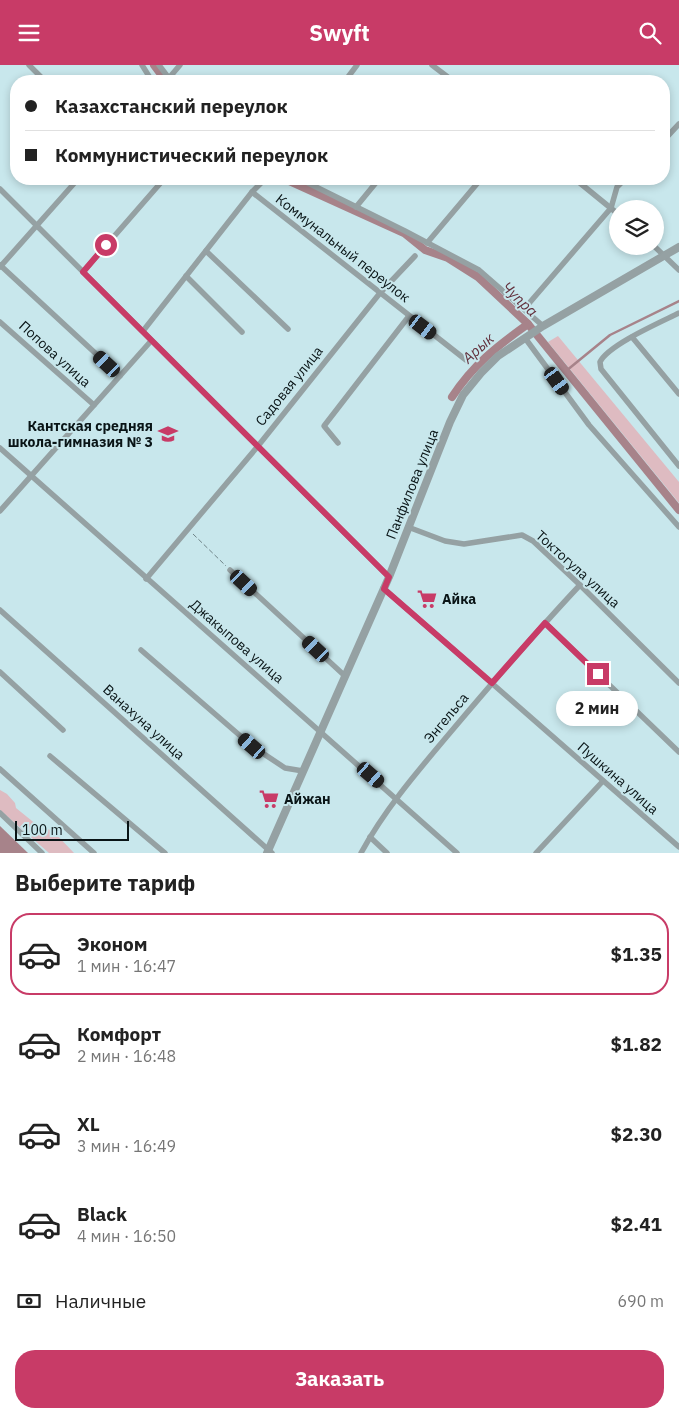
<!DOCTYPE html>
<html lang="ru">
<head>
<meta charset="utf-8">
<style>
  body { margin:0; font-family:"IBM Plex Sans",sans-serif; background:#f6f6f6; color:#222; height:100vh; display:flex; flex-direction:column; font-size:19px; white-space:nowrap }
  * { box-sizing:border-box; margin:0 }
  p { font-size:16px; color:#767676 }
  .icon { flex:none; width:28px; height:28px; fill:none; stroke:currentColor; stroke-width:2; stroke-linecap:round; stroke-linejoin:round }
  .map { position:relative; height:788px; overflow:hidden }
  .side { display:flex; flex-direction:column; background:#fff; flex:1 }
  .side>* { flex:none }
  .banner { position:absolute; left:10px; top:10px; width:660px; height:110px; border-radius:20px; box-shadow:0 2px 8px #0003; display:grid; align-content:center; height:110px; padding:0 15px; background:#fff }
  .tools { position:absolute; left:609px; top:135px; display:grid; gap:10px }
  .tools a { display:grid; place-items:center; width:55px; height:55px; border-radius:50%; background:#fff; box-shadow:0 2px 8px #0003; font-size:25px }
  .scale { position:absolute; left:15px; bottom:12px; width:114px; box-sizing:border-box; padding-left:5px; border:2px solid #091416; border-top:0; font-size:14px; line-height:18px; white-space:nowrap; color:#091416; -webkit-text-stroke:4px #c8e7ec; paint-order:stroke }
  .end { position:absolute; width:22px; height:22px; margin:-11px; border:6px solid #c83b67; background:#fff; box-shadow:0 0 0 2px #fff }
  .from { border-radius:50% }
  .bubble { position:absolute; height:35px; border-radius:18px; background:#fff; box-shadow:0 2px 8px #0003; font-size:16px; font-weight:700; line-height:35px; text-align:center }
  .car { position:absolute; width:15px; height:30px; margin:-15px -8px; border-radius:6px; box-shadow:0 0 4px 1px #0007; background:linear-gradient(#222 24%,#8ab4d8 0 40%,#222 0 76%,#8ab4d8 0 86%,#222 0) }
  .banner b { display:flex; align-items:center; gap:18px; height:48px; font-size:19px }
  .banner b+b { border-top:1px solid #e0e0e0 }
  .banner i { width:12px; height:12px; background:#222 }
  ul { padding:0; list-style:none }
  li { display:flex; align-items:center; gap:15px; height:82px; margin:0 10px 8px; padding:0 5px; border:2px solid transparent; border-radius:20px }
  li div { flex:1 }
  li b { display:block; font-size:19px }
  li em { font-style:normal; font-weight:700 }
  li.active { border-color:#c83b67 }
  li>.icon { width:45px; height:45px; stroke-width:1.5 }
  h2 { padding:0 15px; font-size:22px; line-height:60px }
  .pay { display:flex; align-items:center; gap:12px; height:55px; padding:0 15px; font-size:19px }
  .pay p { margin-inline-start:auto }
  .primary-button { display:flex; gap:10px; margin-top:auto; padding:10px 15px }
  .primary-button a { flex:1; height:58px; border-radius:20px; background:#c83b67; color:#fff; font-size:20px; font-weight:700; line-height:58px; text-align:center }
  header { display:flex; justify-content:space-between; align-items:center; height:65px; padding:0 15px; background:#c83b67; color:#fff; font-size:22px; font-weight:700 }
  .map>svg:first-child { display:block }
  .green { fill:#debbc1 }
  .water { fill:#a7838a }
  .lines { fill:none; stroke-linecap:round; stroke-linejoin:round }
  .stream { stroke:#a7838a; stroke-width:2.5 }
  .canal { stroke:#a7838a; stroke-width:8 }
  .path { stroke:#6f8488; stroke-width:1; stroke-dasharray:5 2.5; stroke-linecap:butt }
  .minor { stroke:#95a1a3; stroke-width:5.5 }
  .tertiary { stroke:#95a1a3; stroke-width:8 }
  .route { stroke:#c83b67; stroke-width:6 }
  .labels { text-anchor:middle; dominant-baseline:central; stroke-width:4; stroke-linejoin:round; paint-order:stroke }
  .street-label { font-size:14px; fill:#091416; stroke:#c8e7ec }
  .poi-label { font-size:14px; font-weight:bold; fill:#091416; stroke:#c8e7ec; text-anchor:start }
  .water-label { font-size:15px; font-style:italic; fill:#63303c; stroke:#c8e7ec }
</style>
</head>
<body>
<header><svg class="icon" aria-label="menu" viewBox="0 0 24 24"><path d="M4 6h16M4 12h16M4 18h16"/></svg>Swyft<svg class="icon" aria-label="search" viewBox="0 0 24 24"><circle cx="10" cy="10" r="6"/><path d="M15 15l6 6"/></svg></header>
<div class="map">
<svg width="679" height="788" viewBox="0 0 679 788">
  <rect width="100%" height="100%" fill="#c8e7ec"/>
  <g class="green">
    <path d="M558,271L679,417V438L548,277Z"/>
    <path d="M0,725L7,729L15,738L16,743L37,760L53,766L74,788H49L0,745Z"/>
  </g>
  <path class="water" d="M0,761L28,788H0Z"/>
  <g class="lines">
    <path class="stream" d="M566,306L610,270L679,236"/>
    <g class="canal">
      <path d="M154,0L166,16"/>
      <path d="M285,114L404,168L425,185L448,193L478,212L528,259L679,445"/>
      <path d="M452,332C473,300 497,281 528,259"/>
    </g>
    <path class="path" d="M193,469L226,501"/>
    <g class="minor">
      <path d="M29,0L45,16"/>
      <path d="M142,0L152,16"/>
      <path d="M159,0L171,16"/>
      <path d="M432,0L453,16"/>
      <path d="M169,13L180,0"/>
      <path d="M345,16L357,0"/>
      <path d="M664,75L679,59"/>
      <path d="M300,114L405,166L479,205L543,261"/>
      <path d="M575,114L618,149"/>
      <path d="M0,124L389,512"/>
      <path d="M252,127L466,295"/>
      <path d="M356,142L379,114"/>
      <path d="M427,178L481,114"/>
      <path d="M654,181L679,205"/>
      <path d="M206,186L288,264"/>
      <path d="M0,200L120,311"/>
      <path d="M0,202L78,114"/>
      <path d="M83,207L164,114"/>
      <path d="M186,211L242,267"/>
      <path d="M525,243L611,143L617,122L625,114"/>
      <path d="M679,248C661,257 608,280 600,297L601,304L679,401"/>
      <path d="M0,257L94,340"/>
      <path d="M143,266L252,127L265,114"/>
      <path d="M632,272L679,329"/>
      <path d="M525,273L589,360L679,462"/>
      <path d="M338,378L324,361L409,251"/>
      <path d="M0,383L457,788"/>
      <path d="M0,446L151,276"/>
      <path d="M408,462L445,476L464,479L522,470L533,476L580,520L679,618"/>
      <path d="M230,505L345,611"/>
      <path d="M146,514L258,381L380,228L415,191"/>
      <path d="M383,523L679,782"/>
      <path d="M0,545L272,788"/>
      <path d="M545,558L679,687"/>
      <path d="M141,585L252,681L285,703L303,706"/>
      <path d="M0,607L63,665"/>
      <path d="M50,691L165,788"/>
      <path d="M0,704L94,788"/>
      <path d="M0,748L42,788"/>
      <path d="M370,772L387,788"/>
      <path d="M361,788C385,744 417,707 449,669C492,618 535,568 580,520"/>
      <path d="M536,788L603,716"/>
    </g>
    <path class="tertiary" d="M267,788L389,512L450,357L463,330L481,308L498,291L543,261L679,182"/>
  </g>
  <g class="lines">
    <path class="route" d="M106,180L83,207L389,512L384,524L492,618L545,558L598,609"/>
  </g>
  <defs>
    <symbol id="school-bare" viewBox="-9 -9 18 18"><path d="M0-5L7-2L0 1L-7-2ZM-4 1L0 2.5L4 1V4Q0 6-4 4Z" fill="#c83b67" stroke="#c8e7ec" stroke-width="2.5" paint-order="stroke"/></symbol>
    <symbol id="supermarket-bare" viewBox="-9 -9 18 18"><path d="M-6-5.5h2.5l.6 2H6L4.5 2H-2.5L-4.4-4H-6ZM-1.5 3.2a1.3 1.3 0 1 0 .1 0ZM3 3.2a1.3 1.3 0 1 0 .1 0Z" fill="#c83b67" stroke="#c8e7ec" stroke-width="2.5" paint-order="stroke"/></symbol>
  </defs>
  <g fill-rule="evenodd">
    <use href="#school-bare" x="154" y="355" width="28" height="28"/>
    <use href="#supermarket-bare" x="413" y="520" width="28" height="28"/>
    <use href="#supermarket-bare" x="255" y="720" width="28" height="28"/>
  </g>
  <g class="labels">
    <g class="street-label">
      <text transform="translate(343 183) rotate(38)">Коммунальный переулок</text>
      <text transform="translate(55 289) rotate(42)">Попова улица</text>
      <text transform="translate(289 321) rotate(-51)">Садовая улица</text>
      <text transform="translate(412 419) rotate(-68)">Панфилова улица</text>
      <text transform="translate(578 504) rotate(42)">Токтогула улица</text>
      <text transform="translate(237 576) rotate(41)">Джакыпова улица</text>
      <text transform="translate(446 653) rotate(-50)">Энгельса</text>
      <text transform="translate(144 657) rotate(42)">Ванахуна улица</text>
      <text transform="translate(618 713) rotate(41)">Пушкина улица</text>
    </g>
    <g class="poi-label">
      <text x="153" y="361" text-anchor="end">Кантская средняя<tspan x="153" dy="16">школа-гимназия № 3</tspan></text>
      <text x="442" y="534">Айка</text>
      <text x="284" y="734">Айжан</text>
    </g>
    <g class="water-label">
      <text transform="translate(520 234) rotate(44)">Чупра</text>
      <text transform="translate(478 283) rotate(-42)">Арык</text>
    </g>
  </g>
</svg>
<div class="tools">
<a><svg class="icon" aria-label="layers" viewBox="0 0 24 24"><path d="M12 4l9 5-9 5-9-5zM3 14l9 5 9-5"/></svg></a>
</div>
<div class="scale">100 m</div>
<i class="end from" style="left:106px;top:180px"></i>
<i class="end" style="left:598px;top:609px"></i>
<div class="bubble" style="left:556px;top:626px;width:82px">2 мин</div>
<i class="car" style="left:423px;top:262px;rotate:127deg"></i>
<i class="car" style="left:107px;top:299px;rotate:313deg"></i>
<i class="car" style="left:557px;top:316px;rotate:144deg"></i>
<i class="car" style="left:244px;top:518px;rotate:133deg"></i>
<i class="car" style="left:316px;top:584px;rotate:313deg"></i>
<i class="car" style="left:252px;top:681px;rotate:311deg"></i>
<i class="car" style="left:371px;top:710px;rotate:131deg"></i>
<div class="banner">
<b><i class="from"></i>Казахстанский переулок</b>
<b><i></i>Коммунистический переулок</b>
</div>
</div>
<section class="side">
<h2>Выберите тариф</h2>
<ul>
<li class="active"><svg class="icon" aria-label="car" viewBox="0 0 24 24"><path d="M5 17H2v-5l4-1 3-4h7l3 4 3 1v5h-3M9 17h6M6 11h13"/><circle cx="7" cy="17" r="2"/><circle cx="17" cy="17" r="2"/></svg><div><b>Эконом</b><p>1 мин · 16:47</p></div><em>$1.35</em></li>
<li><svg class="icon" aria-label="car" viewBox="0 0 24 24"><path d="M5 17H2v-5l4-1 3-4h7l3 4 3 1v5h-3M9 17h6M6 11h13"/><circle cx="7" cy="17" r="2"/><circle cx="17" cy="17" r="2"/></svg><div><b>Комфорт</b><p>2 мин · 16:48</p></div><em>$1.82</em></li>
<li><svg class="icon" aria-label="car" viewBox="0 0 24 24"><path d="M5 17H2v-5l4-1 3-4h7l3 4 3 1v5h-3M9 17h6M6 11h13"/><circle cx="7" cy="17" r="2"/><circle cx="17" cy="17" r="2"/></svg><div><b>XL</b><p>3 мин · 16:49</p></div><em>$2.30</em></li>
<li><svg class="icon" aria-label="car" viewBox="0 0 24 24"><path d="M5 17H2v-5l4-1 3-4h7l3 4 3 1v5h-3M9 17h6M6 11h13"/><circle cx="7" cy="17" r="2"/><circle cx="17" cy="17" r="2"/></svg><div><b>Black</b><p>4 мин · 16:50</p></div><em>$2.41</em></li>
</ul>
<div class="pay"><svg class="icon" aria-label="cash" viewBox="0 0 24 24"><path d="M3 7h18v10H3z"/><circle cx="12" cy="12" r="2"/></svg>Наличные<p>690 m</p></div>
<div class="primary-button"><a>Заказать</a></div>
</section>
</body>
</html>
